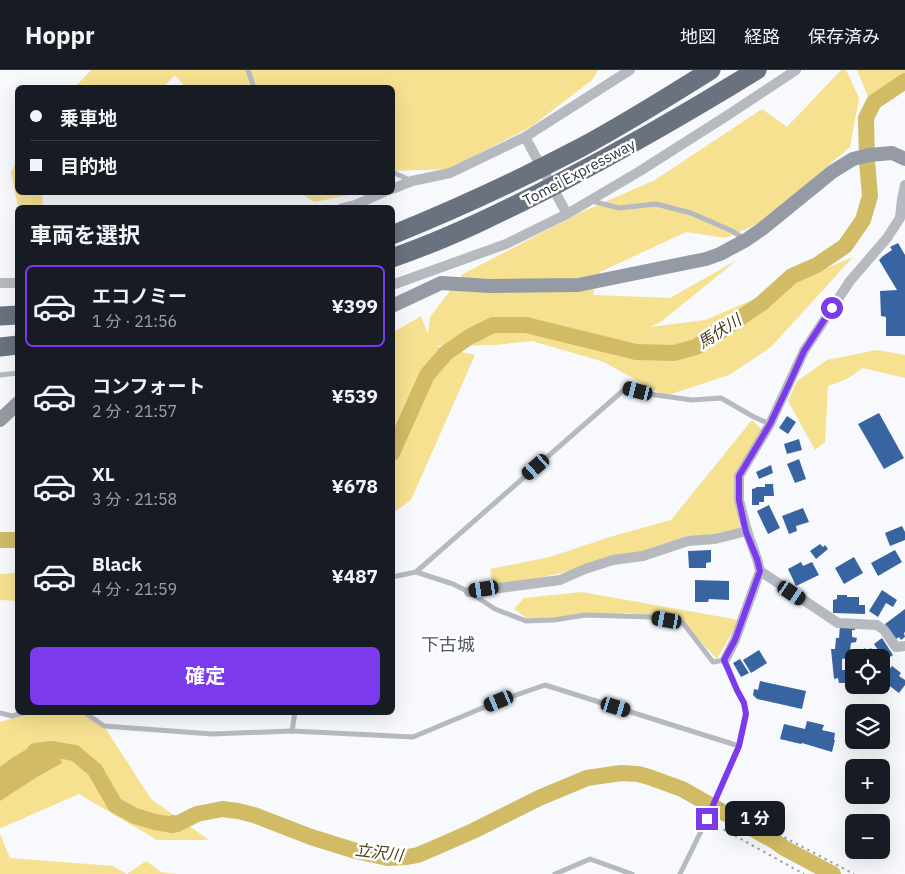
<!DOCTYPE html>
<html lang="ja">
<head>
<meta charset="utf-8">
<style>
  body { margin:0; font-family:"IBM Plex Sans","Noto Sans JP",sans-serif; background:#242831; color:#f1f3f6; height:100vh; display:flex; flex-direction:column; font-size:19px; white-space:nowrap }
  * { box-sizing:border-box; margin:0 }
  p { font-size:16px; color:#9ea1a6 }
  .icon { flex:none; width:28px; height:28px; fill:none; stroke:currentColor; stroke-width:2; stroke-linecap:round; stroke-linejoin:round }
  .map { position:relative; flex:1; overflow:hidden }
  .panel { position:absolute; left:15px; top:135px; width:380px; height:510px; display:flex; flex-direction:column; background:#171b24; border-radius:8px; box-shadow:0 5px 20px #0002 }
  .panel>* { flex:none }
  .hud { position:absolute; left:15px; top:15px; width:380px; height:110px; border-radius:8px; box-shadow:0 5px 20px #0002; display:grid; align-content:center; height:110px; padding:0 15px; background:#171b24 }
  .controls { position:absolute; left:845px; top:579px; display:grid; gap:10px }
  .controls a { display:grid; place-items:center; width:45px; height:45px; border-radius:8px; background:#171b24; box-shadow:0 5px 20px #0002; font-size:25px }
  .end { position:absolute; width:22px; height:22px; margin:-11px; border:6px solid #7c3aed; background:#fff; box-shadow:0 0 0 2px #fff }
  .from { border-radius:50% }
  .bubble { position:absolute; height:35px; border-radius:8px; background:#171b24; box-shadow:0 5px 20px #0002; font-size:16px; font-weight:700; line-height:35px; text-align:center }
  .car { position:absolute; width:15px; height:30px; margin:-15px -8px; border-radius:6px; box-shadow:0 0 4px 1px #0007; background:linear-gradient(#222 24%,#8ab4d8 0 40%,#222 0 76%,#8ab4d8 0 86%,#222 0) }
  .hud b { display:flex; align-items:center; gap:18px; height:48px; font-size:19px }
  .hud b+b { border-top:1px solid #363941 }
  .hud i { width:12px; height:12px; background:#f1f3f6 }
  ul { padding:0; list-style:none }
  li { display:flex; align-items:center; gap:15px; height:82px; margin:0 10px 8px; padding:0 5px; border:2px solid transparent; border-radius:8px }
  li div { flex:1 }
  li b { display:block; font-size:19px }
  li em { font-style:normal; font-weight:700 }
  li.active { border-color:#7c3aed }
  li>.icon { width:45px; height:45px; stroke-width:1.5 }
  h2 { padding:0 15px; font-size:22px; line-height:60px }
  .button { display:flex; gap:10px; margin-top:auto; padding:10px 15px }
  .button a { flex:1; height:58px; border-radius:8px; background:#7c3aed; color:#fff; font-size:20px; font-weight:700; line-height:58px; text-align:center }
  header { display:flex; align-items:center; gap:30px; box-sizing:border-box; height:70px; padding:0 25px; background:#171b24; border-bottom:1px solid #363941 }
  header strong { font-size:24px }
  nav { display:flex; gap:28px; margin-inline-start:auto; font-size:18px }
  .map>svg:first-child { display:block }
  .green { fill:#f5e190 }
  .water { fill:#d1bb64 }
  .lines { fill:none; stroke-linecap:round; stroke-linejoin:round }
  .river { stroke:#d1bb64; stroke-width:16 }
  .building { fill:#3964a2 }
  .path { stroke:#9fa2a6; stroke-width:2; stroke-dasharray:2.5 4; stroke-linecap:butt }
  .service { stroke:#b6bac0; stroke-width:5 }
  .minor { stroke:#b6bac0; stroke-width:10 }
  .secondary { stroke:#959ba4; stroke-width:14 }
  .motorway { stroke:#6a727f; stroke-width:19 }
  .route { stroke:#7c3aed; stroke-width:6 }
  .labels { text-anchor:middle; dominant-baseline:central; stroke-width:5; stroke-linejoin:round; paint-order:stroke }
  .street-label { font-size:15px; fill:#30343a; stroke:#fff }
  .water-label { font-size:16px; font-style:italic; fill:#49401a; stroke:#fff }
  .quarter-label { font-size:18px; fill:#4e5763; stroke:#fff }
</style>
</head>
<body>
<header>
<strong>Hoppr</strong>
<nav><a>地図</a><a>経路</a><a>保存済み</a></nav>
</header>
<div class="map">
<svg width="905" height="804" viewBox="0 0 905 804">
  <rect width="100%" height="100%" fill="#f7f9fc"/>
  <g class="green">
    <path d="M91,0H598L592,10L532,56L449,99L393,101L392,18L185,17L175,5L163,17L74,18Z"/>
    <path d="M841,0H846L859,28L850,77L760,153L725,168L686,162L600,202L593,225L670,228L737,190L662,251L650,257L705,250L853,187L771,277L729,305L665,326L604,292L532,271L495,275L435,276L475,285L411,430L393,443L392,263L421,246L428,264L430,247L463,204L582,142L655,110L762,39L787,57Z"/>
    <path d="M857,0H905V10L869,29Z"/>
    <path d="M17,91L18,122L42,123L43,137H18L11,102Z"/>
    <path d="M300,123H359L314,132Z"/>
    <path d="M877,280L905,285V308L863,298L845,310L828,316L825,372L815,380L788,331L797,311L827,290Z"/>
    <path d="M752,350L765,363L735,418L741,463L493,518L490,499L550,487L613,466L671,450Z"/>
    <path d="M17,503V531L0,530V504Z"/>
    <path d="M582,522L739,550L717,589L686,556L630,543L530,551L514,539L524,528Z"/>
    <path d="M80,642L104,656L151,729L209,770H157L79,724L1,758L0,757V652L30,643Z"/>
    <path d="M0,764L10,788L113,796L127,804L146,791L161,802L177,804H0Z"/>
  </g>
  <path class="water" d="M51,673L62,693L37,707L0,731V697L12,688L32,676Z"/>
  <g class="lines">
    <g class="river">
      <path d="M392,383L427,305L446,283L469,267L493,255H526L636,282L674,283L696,277L718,263L762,233L792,206L817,195L845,176L863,150L870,126L867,91L866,48L874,32L905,11"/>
      <path d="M0,470H18"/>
      <path d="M35,681L51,679L75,683L95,700L115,735L135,746L155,752L173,755V753L177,754L197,744L222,739L238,741L254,745L311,767L356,781L388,788L407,787L418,785L439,776L473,761L539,728L587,708L621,703L638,704L649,707L682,719L776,772L784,778L833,804"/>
    </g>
  </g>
  <g class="building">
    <path d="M898,173L905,185V266H886V247L881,246L880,221L897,220L879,190L883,186L892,180L890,177Z"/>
    <path d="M879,343L904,388L884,399L858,354Z"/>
    <path d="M787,346L796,352L788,364L779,358Z"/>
    <path d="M799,369L802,380L787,384L784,374Z"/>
    <path d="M799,389L806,409L795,413L787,394Z"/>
    <path d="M771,395L773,403L759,409L756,402Z"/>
    <path d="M765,414H773L774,426H764V432H759V435H752V419L756,418V417H765Z"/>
    <path d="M769,435L780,458L768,464L757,441Z"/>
    <path d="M803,438L809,452L796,456L797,461L789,464L782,446Z"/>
    <path d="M902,456L905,462V470L890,476L885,463Z"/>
    <path d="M820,474L823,477L825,475L828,479L816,489L810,481Z"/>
    <path d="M711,480V492L706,493V498H689L688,481Z"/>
    <path d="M895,480L902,492L878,506L871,493Z"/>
    <path d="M854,487L863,503L844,514L835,498Z"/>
    <path d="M801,492L803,496L812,492L819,505L796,516L788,499Z"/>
    <path d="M695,510L729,511V530L709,529L708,532H695Z"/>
    <path d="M882,520L897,530L893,537L886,533L878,547L869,541Z"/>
    <path d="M837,525H847V527H859V535H865V544L833,543V530L837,529Z"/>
    <path d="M905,539V562L904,563L905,567L901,570L899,567L896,569L885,554Z"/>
    <path d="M840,555L855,556V560H852V567L857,568L856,572L851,573L849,588L842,589V600H846V592L853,591L854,608L847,609V613H839L838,608L834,609L831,579H835L836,568H839Z"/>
    <path d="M882,568L893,585L881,593V588H860L857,584L865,578L866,581L871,578L874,583L878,580L874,574Z"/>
    <path d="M759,580L767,593L751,603L743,590Z"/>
    <path d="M740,589L749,603L741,607L733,593Z"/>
    <path d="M892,596L901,603L899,606L905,610V615L899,623L887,614L881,622L875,617L877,615H881V609Z"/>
    <path d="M760,611L806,621L802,639L757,629L753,625L754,619L758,620Z"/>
    <path d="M807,651L824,655L822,660L835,663L834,670H835L832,682L802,673L801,674L780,669L784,654L805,659Z"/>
  </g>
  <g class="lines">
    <g class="path">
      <path d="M721,734L854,804"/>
      <path d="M712,753L804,804"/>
    </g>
    <g class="service">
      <path d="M248,0L254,18"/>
      <path d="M392,102L410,110"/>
      <path d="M592,131L619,138L656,134L691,143L732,161L745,169"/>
      <path d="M0,305L18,303"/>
      <path d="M416,502L453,514L469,522L495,539L526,551L554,550L585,545L650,547L683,553L713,592L725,590L737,620L744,633L746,643L739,676L707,749L680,804"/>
      <path d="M392,507L416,502L626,318L649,324L692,330L721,328L754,347L770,354"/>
      <path d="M84,642L104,656L212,664L292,661L413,667L499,631L545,615L739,676"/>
      <path d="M0,643L12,646L26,642"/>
      <path d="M292,661L295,642"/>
      <path d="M555,804L590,789L632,804"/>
    </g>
    <g class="minor">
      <path d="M525,67L567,144"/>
      <path d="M392,119L412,111L450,103L525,67L630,0"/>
      <path d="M342,138L355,135L384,122"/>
      <path d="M0,213H18"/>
      <path d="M392,215L506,174L567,144L640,101L728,45L796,0"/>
      <path d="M760,501L838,553L877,555L884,560L896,577L905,576"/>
      <path d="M469,522L560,510L585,499L613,490L643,486L688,471L715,469L747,461"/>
      <path d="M725,590L735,570L760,501L757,489L747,461L739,430V406L770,354L804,281L850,211L887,168L900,148L902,129L905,115"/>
    </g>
    <g class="secondary">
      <path d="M392,236L441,213L490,216L578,215L706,189L720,184L746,170L762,159L832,102L853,89L869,85L892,83L905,89"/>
      <path d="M0,350L18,333"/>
    </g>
    <g class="motorway">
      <path d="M392,165C456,139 519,110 580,78C625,54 668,27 711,0"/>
      <path d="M392,188C450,168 505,141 559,113C626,78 692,40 757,0"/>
      <path d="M0,246L18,245"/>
      <path d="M0,277L18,275"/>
    </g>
  </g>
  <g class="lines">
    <path class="route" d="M707,749L739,676L746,644L744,633L737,620L724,590L735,570L760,501L757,489L746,462L739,430V406L770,354L790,312L804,281L832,238"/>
  </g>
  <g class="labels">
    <g class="street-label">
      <text transform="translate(579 102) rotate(-28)">Tomei Expressway</text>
    </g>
    <g class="water-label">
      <text transform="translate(719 261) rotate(-33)">馬伏川</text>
      <text transform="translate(379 782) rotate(7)">立沢川</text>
    </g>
    <g class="quarter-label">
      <text x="448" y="574">下古城</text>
    </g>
  </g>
</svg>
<div class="controls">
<a><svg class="icon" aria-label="locate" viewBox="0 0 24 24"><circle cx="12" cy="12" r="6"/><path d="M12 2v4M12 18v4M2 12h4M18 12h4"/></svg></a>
<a><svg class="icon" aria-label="layers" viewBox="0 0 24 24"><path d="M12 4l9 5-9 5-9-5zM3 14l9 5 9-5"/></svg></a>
<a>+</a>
<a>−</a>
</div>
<i class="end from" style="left:832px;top:238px"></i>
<i class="end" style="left:707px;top:749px"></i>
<div class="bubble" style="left:725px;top:731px;width:60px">1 分</div>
<i class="car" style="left:638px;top:321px;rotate:284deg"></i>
<i class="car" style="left:536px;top:397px;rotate:229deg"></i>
<i class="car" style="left:484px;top:519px;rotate:261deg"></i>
<i class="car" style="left:792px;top:523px;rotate:124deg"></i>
<i class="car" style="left:667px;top:550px;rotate:280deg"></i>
<i class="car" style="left:499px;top:631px;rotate:248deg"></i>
<i class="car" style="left:616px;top:637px;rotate:107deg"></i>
<div class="hud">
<b><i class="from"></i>乗車地</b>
<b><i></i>目的地</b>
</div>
<section class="panel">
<h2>車両を選択</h2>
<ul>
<li class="active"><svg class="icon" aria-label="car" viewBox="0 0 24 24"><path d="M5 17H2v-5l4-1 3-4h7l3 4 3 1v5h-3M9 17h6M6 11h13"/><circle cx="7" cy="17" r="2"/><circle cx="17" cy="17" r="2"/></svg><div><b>エコノミー</b><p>1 分 · 21:56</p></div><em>¥399</em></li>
<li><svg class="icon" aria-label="car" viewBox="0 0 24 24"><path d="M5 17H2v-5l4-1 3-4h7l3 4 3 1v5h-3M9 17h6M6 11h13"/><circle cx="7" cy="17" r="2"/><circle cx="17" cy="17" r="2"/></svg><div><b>コンフォート</b><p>2 分 · 21:57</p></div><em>¥539</em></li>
<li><svg class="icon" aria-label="car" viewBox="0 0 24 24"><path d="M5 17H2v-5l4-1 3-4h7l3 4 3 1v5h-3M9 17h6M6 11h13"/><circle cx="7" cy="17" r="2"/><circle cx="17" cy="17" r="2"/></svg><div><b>XL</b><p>3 分 · 21:58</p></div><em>¥678</em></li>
<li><svg class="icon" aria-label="car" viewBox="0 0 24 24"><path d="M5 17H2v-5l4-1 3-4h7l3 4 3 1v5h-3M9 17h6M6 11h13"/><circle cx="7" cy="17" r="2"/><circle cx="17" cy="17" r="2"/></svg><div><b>Black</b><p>4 分 · 21:59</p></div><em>¥487</em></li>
</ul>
<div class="button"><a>確定</a></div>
</section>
</div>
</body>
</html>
